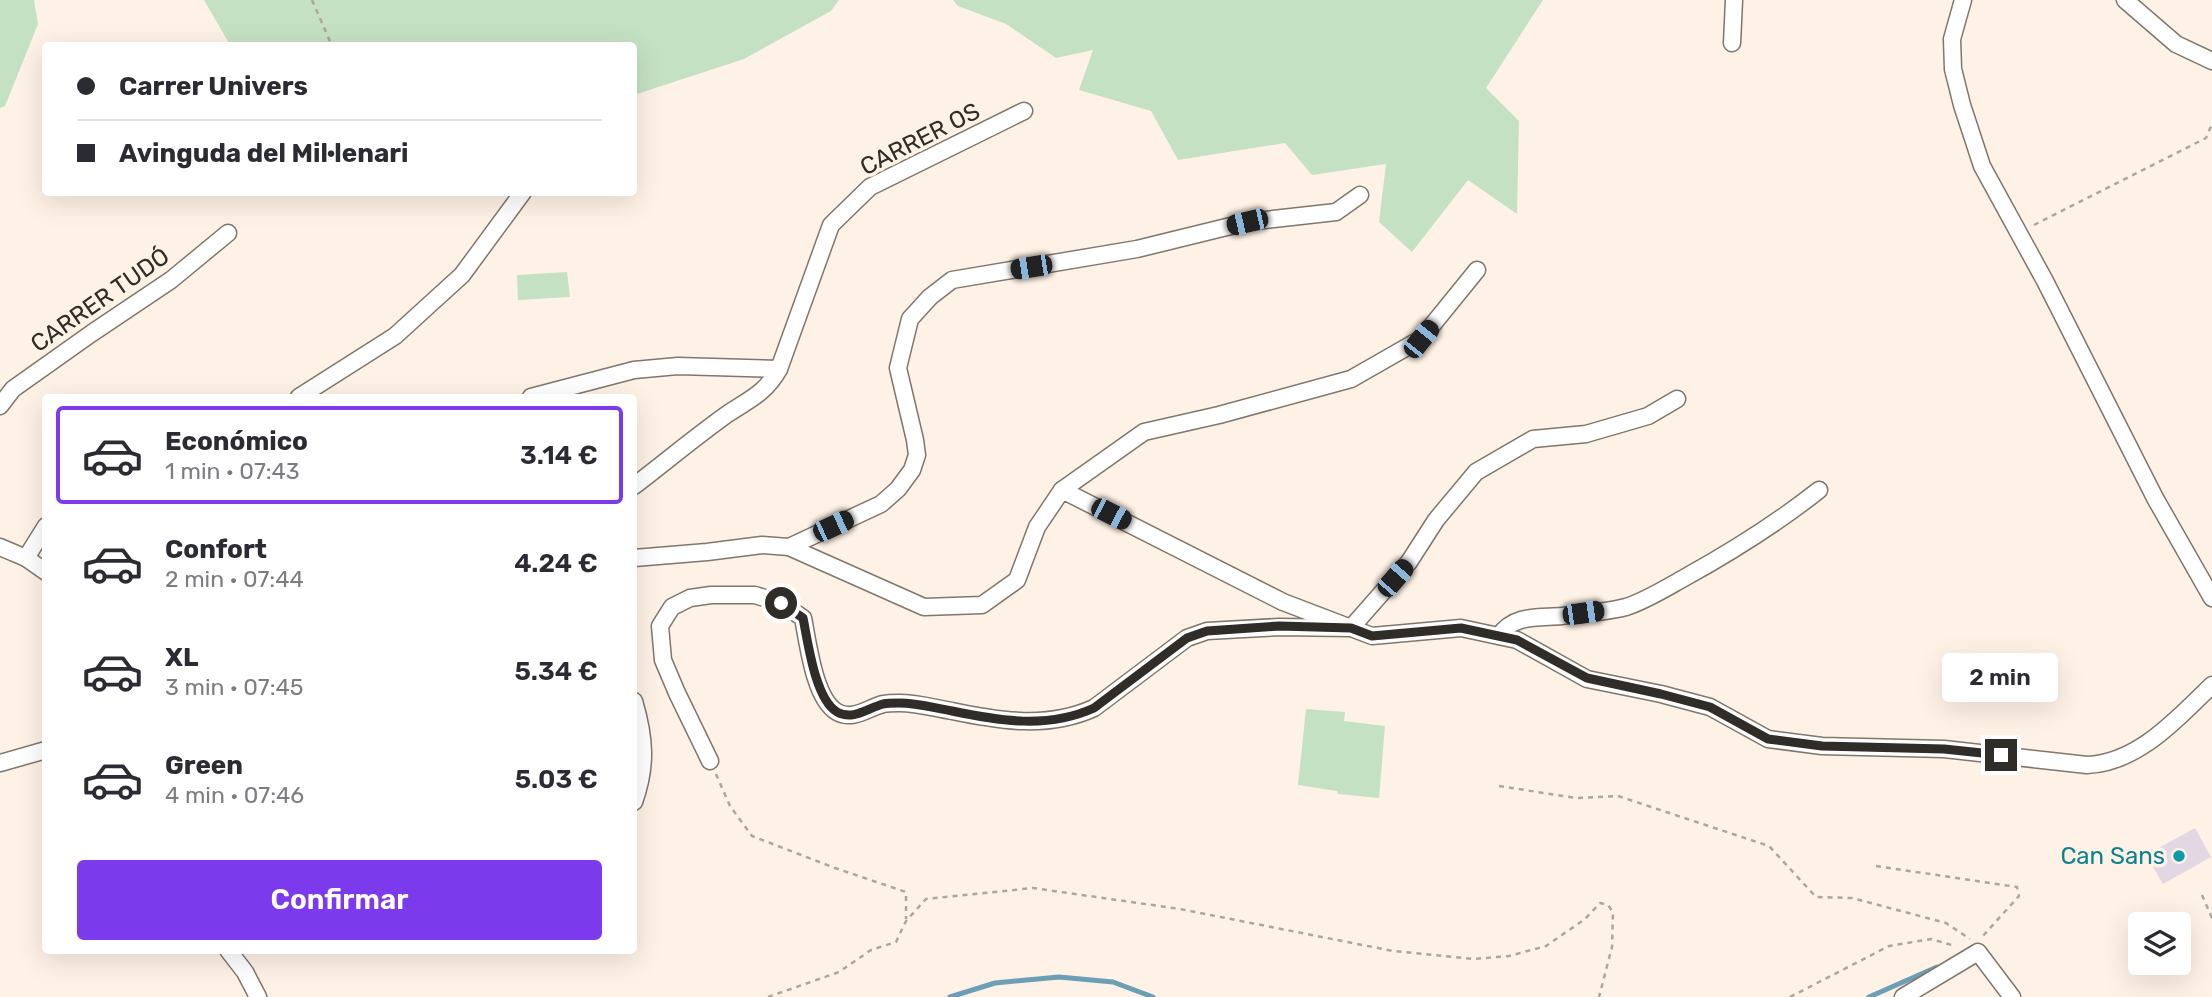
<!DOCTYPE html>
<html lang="es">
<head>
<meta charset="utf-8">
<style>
  body { margin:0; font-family:Rubik,sans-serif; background:#f7f7f7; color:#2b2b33; height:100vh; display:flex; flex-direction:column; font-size:26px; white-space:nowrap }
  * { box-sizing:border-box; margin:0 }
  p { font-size:23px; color:#7c7c81 }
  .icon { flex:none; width:38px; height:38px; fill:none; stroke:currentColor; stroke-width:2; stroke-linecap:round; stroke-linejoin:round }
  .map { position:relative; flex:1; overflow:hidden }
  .drawer { position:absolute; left:42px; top:394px; width:595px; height:560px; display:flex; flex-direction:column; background:#fff; border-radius:7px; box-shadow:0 7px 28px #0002 }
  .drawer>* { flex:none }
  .top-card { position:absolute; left:42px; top:42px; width:595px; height:154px; border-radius:7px; box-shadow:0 7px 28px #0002; display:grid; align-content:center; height:154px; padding:0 35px; background:#fff }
  .controls { position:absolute; left:2128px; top:912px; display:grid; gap:14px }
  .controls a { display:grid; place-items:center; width:63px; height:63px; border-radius:7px; background:#fff; box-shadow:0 7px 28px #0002; font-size:35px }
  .end { position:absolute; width:32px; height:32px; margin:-16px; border:9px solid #302c27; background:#fff; box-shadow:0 0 0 4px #fff }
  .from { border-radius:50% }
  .bubble { position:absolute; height:49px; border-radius:7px; background:#fff; box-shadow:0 7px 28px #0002; font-size:23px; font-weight:600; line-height:49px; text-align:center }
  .car { position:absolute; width:21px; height:42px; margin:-21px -10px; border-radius:9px; box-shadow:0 0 5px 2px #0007; background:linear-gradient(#222 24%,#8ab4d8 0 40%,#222 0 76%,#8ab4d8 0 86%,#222 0) }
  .top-card b { display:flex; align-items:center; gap:24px; height:66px; font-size:26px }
  .top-card b+b { border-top:2px solid #e1e1e2 }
  .top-card i { width:18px; height:18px; background:#2b2b33 }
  ul { padding:12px 0 0; list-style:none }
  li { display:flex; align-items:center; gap:21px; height:98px; margin:0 14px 10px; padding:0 21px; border:4px solid transparent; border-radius:7px }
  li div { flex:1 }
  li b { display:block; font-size:26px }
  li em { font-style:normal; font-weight:600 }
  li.active { border-color:#7c3aed }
  li>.icon { width:63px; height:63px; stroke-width:1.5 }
  .primary-button { display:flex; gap:14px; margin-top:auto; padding:14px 35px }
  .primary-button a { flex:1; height:80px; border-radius:7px; background:#7c3aed; color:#fff; font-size:28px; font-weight:600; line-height:80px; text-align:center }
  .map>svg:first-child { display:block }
  .green { fill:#c5e1c3 }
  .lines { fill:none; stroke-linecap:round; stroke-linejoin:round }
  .stream { stroke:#6c9eb6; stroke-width:5 }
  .building { fill:#e2d7e3 }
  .minor-casing { stroke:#80766b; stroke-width:19 }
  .path { stroke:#aea59c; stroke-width:2.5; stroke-dasharray:5 5; stroke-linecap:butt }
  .minor { stroke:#fff; stroke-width:16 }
  .route { stroke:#302c27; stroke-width:9 }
  .culture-dot { fill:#0f9aa8; stroke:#fef2e6; stroke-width:2.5 }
  .labels { text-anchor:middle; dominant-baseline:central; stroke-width:7; stroke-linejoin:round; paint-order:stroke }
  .street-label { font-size:24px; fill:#302c27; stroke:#fef2e6 }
  .culture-label { font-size:24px; fill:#0d838f; stroke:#fef2e6; text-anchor:end }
</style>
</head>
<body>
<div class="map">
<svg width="2212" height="997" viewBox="0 0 2212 997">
  <rect width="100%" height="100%" fill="#fef2e6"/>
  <g class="green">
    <path d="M0,0H34L38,24L5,106L0,108Z"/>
    <path d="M204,0H839L831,11L744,59L634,95V46L230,45Z"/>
    <path d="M953,0H1543L1486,88L1519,121L1517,214L1468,180L1412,252L1379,222L1386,164L1312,175L1285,143L1178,160L1151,111L1079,90L1093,50L1056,58L1006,24L958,6Z"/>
    <path d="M567,272L570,297L518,300L517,275Z"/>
    <path d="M1306,709L1345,712L1344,721L1385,726L1379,798L1338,794L1337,791L1298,785Z"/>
  </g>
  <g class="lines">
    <g class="stream">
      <path d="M950,997L995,983L1059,977L1113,982L1153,997"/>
      <path d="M1869,997L1937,967"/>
    </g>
  </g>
  <path class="building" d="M2195,828L2211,857L2163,884L2146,855Z"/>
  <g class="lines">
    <defs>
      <g id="minor">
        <path d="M1963,0L1952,39L1953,69L1962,105L1982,166L2045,281L2155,498L2212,598"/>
        <path d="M2125,0L2176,44L2212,61"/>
        <path d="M1732,43L1734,0"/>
        <path d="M779,369L831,225L870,187L1024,111"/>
        <path d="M299,397L395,336L462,275L523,192"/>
        <path d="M531,397L634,370L678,366L779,369C765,394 748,400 726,415C694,438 664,463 634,486"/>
        <path d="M0,406L13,389L92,333L171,280L228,233"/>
        <path d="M1062,490L1144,432L1219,415L1351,379L1421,339L1477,270"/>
        <path d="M46,526L26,558L46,572"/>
        <path d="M0,547L26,558"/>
        <path d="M789,547L881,504L898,489L912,470L917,455L915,440L898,368L910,319L930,297L952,280L1137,249L1247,222L1336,212L1360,195"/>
        <path d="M634,558L707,552L762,545L789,547L924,607L982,605L1017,580L1037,527L1062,490L1283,602L1372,636L1461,628L1517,640L1587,679L1661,694L1710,707L1768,739L1822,746L1944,749L2087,765C2138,763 2177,719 2212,685"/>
        <path d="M1499,636C1514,614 1538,618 1562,616C1582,614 1606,612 1626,607C1645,601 1666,588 1684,578C1731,552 1776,524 1819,490"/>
        <path d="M634,701C645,738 647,766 634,802"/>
        <path d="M710,761L677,693L663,660L660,626L672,607L690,598L711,595H755L781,603L803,618C808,642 814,699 837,712C853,721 868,708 883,704C888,703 894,703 899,703C918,703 934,708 952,711C1000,721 1048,729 1094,708L1187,638L1207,631L1279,627L1351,628L1409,562L1436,520L1476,472L1533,439L1586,434L1648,416L1677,399"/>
        <path d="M0,763L46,750"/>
        <path d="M228,950L245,972L258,997"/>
        <path d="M1903,997L1978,952L2012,997"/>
      </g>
    </defs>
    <use href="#minor" class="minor-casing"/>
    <g class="path">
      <path d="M312,0L332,46"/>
      <path d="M2034,225L2206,138L2212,124"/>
      <path d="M716,774L730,806L752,836L835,868L906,892V919"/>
      <path d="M1499,786L1576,798L1618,796L1769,846L1816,897L1852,898L1946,923L1970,939"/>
      <path d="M1876,866L2017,887L2019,896L1982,937"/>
      <path d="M2202,895L2212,918"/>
      <path d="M768,997L839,972L871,950L896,942L906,921L926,899L1033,888L1180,909L1393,951L1473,959L1509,956L1546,946L1585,919L1600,903L1608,905L1613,912L1612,947L1599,997"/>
      <path d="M1790,997L1889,946L1931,939L1955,946"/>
    </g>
    <use href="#minor" class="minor"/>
  </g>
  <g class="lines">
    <path class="route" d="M781,603L803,618C808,642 815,699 837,712C853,721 868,708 883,704C888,703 894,703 899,703C918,703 934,708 952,711C1000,721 1048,729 1094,708L1187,638L1207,631L1279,626L1351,628L1372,636L1461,628L1517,640L1587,678L1661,694L1710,707L1768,739L1822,746L1944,749L2001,755"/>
  </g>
  <circle class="culture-dot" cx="2179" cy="856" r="7"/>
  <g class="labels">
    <g class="street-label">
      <text transform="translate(920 139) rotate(-27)">CARRER OS</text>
      <text transform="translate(100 300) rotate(-35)">CARRER TUDÓ</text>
    </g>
    <g class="culture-label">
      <text x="2165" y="856">Can Sans</text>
    </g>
  </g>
</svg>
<div class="controls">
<a><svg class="icon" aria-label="layers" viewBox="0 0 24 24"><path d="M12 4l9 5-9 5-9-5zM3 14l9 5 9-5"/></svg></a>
</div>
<i class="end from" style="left:781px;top:603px"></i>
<i class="end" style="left:2001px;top:755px"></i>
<div class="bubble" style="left:1942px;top:653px;width:116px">2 min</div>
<i class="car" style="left:1247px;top:222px;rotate:257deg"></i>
<i class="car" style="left:1031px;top:267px;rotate:261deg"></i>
<i class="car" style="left:1421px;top:339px;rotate:39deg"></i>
<i class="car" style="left:1111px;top:514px;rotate:117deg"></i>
<i class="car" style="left:833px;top:526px;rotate:65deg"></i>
<i class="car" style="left:1395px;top:578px;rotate:41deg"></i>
<i class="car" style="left:1583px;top:613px;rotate:82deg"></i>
<div class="top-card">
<b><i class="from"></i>Carrer Univers</b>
<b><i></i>Avinguda del Mil·lenari</b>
</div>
<section class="drawer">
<ul>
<li class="active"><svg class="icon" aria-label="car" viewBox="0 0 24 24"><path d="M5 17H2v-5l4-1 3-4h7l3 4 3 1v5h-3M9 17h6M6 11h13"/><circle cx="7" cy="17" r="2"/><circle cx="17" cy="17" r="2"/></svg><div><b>Económico</b><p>1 min · 07:43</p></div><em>3.14 €</em></li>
<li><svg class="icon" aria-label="car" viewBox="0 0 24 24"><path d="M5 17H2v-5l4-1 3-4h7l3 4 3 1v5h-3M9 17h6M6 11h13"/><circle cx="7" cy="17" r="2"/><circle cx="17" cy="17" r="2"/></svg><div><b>Confort</b><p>2 min · 07:44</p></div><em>4.24 €</em></li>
<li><svg class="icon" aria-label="car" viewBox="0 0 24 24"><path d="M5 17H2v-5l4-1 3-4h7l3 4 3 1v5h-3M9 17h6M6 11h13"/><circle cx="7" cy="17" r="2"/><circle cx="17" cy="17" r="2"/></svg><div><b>XL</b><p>3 min · 07:45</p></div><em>5.34 €</em></li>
<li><svg class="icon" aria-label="car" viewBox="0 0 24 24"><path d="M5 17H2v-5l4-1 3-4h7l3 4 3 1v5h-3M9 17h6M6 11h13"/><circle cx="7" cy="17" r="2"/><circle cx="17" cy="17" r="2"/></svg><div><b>Green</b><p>4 min · 07:46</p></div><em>5.03 €</em></li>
</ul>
<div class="primary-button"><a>Confirmar</a></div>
</section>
</div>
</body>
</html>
